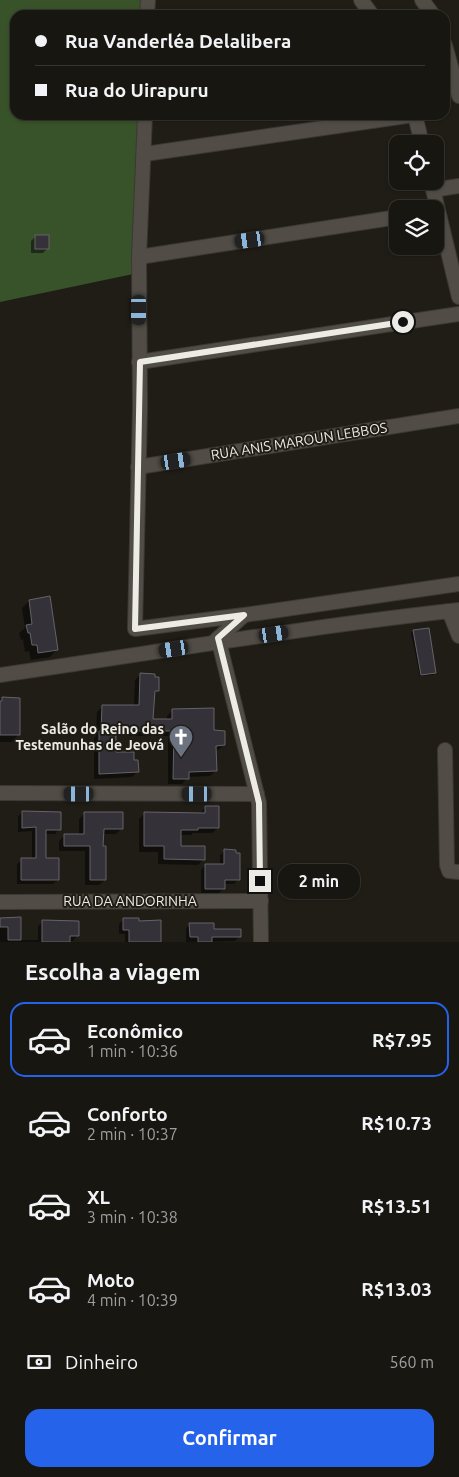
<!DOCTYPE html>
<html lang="pt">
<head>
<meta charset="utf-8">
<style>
  body { margin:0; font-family:Ubuntu,sans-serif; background:#211f19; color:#f1f3f6; height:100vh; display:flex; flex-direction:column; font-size:19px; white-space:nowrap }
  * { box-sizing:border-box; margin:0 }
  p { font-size:16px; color:#9f9f9f }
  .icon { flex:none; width:28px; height:28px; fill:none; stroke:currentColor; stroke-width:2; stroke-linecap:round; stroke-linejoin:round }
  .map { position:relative; height:942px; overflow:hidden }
  .sheet { display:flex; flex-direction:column; background:#181610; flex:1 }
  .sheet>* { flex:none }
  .top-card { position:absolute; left:10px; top:10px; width:440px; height:110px; border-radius:15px; box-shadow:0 1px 4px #0004,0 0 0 1px #363530; display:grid; align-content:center; height:110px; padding:0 25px; background:#181610 }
  .tools { position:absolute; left:389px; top:135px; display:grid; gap:10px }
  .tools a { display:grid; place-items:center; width:55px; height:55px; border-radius:10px; background:#181610; box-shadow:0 1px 4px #0004,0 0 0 1px #363530; font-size:25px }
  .end { position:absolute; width:22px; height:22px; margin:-11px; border:6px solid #edebe6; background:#111; box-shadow:0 0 0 2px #111 }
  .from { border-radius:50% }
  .bubble { position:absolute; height:35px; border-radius:15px; background:#181610; box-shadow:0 1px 4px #0004,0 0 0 1px #363530; font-size:16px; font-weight:700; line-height:35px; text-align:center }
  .car { position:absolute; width:15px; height:30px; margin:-15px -8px; border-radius:6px; box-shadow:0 0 4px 1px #0007; background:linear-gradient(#222 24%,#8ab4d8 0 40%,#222 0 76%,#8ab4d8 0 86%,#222 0) }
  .top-card b { display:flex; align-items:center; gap:18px; height:48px; font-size:19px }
  .top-card b+b { border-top:1px solid #363530 }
  .top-card i { width:12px; height:12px; background:#f1f3f6 }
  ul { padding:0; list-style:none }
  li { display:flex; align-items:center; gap:15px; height:75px; margin:0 10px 8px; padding:0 15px; border:2px solid transparent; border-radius:15px }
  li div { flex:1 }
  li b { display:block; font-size:19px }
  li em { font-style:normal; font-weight:700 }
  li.active { border-color:#2563eb }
  li>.icon { width:45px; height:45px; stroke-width:1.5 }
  h2 { padding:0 25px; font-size:22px; line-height:60px }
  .pay { display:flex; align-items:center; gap:12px; height:55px; padding:0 25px; font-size:19px }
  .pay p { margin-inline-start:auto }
  .button { display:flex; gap:10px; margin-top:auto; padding:10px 25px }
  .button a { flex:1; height:58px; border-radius:15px; background:#2563eb; color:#fff; font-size:20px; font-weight:700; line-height:58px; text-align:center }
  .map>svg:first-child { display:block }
  .forest { fill:#385229 }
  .shadow { fill:#0007 }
  .building { fill:#343138; stroke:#66626a }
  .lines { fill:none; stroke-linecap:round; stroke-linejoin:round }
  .minor-casing { stroke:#3b3935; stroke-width:16 }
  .minor { stroke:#514d46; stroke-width:14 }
  .route { stroke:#edebe6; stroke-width:6 }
  .labels { text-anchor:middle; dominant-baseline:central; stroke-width:4; stroke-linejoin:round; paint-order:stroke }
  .street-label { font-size:14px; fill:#edebe6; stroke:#201d16 }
  .poi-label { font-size:14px; font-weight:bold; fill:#edebe6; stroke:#201d16; text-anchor:end }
</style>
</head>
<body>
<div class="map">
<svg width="459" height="942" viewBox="0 0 459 942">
  <rect width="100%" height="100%" fill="#201d16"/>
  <path class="forest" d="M0,0H143L142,15H15V115H141L138,273L0,302Z"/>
  <g class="shadow">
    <path d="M36,236L48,248L43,253H31V241Z"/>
    <path d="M29,601L57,649L50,657L31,660L29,651L25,652L23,639L21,640L19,633L25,628L22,608Z"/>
    <path d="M413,631L435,673L433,675L420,676L411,633Z"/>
    <path d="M140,675L158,690L154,694L152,721H167V716L173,710L213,732L224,745L218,750H215L216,771L210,776L188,777L182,784H168V736H115V753L132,762L137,772L132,777L94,779V738L96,736L97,712L103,706H134L135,680Z"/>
    <path d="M2,698L19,734L12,742H0V700Z"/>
    <path d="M205,807L218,828L212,833H193L191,835H180V848L204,859L198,865L158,864V852H139V819L144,814H200Z"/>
    <path d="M22,812L59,829L55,834H45V859L58,880L53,884H17V864L22,860H32V831L18,832V817Z"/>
    <path d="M84,814L122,828L116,834H102L105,880L99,885H85V851H59V841L65,835H79V819Z"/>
    <path d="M225,851L238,880L234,884H224V888L219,893H201V870L206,865H220V855Z"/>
    <path d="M0,919H20V940H38V926L43,922L77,936L73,941H68V942H0Z"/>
    <path d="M123,920L138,922L160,942H125V934H119V924Z"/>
    <path d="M190,924L213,930L239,937L235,941L186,942V928Z"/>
  </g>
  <g class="building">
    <rect x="35" y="235" width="14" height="14"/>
    <path d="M50,596L58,650L38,653L37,645H32L30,633H28L26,625L32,624L29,600Z"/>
    <path d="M429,628L436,673L421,675L413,630Z"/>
    <path d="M140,673L155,674V677H159V691H155L153,719H172V709L214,708V730L225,731V745L216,746L217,771L189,772V779H173L174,731H116V752H134V760H138L139,772L99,774V731H101L102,705H139Z"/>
    <path d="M2,697L20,698V735H0V701H2Z"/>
    <path d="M205,806H219V828H198V830H181V846H205V860L164,859V846H144V812L205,813Z"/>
    <path d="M22,811L61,812V830H46V858H59V880H21V858H36V827L22,828Z"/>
    <path d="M84,812H123V829H104L103,846H106V880H90V846H64V834H84Z"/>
    <path d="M224,849L236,850V853H240V880H225V889H205V864H224Z"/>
    <path d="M21,917V940H8V927H0V918Z"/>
    <path d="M123,918H139V921L161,920V942H129V930H123Z"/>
    <path d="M42,920L79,921V936H70V942H42Z"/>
    <path d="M189,923H214V929H241V937H212V942H198V937H190Z"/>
  </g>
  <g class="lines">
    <defs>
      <g id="minor">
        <path d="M361,0L372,15"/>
        <path d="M422,0L433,15"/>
        <path d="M147,15L148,0"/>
        <path d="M445,45L459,96"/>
        <path d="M145,115L139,257L140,407L135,629L244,615L459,584"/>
        <path d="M415,115L422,144"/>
        <path d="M145,154L413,115"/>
        <path d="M431,181L459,297"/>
        <path d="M433,190L459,186"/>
        <path d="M139,257L398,217"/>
        <path d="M139,362L459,314"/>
        <path d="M138,467L459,416"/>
        <path d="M449,611L459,636"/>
        <path d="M218,638L259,803L261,942"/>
        <path d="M213,643L244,615"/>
        <path d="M0,675C153,653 305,627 459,610"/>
        <path d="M445,750L447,865L449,871L459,872"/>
        <path d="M0,793L257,794"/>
        <path d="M0,902L261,901"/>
      </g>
    </defs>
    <use href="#minor" class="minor-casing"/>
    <use href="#minor" class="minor"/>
  </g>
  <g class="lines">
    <path class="route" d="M260,881L259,803L218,638L244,615L135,629L140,362L403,322"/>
  </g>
  <defs>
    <symbol id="church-pin" viewBox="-11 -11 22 30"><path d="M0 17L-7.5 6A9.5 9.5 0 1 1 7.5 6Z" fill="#6b7280" stroke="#201d16"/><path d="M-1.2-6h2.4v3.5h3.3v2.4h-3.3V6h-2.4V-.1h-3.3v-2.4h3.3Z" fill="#fff"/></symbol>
  </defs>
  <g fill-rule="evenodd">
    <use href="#church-pin" x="167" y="723" width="28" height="38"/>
  </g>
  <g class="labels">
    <g class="street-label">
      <text transform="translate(299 441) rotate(-9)">RUA ANIS MAROUN LEBBOS</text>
      <text x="130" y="901">RUA DA ANDORINHA</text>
    </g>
    <g class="poi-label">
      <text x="164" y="729">Salão do Reino das<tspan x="164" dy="16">Testemunhas de Jeová</tspan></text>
    </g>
  </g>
</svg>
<div class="tools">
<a><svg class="icon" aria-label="locate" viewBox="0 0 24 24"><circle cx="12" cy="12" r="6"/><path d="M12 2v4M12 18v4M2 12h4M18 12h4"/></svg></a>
<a><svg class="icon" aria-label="layers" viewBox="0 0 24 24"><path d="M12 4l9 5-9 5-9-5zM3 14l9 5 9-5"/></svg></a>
</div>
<i class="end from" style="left:403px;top:322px"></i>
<i class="end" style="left:260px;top:881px"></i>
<div class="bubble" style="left:278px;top:864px;width:82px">2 min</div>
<i class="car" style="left:250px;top:240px;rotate:262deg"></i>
<i class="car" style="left:139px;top:310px;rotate:180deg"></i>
<i class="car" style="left:176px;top:461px;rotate:81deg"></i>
<i class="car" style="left:274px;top:634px;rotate:81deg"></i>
<i class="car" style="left:174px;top:649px;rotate:261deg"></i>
<i class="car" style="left:79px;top:794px;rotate:270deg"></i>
<i class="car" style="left:197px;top:794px;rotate:270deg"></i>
<div class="top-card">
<b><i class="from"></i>Rua Vanderléa Delalibera</b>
<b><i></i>Rua do Uirapuru</b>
</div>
</div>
<section class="sheet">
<h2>Escolha a viagem</h2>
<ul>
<li class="active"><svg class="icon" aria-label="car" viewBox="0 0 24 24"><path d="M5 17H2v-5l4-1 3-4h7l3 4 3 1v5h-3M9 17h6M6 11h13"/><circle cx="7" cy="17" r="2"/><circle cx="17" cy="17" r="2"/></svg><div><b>Econômico</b><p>1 min · 10:36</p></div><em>R$7.95</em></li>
<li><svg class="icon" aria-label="car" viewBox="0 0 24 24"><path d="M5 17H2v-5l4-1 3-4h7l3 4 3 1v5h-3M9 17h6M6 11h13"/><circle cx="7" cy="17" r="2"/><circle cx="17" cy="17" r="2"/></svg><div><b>Conforto</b><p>2 min · 10:37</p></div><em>R$10.73</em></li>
<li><svg class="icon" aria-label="car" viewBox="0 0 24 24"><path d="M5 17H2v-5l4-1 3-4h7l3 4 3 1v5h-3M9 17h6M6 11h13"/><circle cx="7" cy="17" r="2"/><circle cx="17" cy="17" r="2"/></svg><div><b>XL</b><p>3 min · 10:38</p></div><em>R$13.51</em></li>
<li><svg class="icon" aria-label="car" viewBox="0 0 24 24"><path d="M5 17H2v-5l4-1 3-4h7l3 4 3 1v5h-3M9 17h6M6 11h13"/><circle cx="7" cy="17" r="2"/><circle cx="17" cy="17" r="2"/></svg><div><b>Moto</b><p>4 min · 10:39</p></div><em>R$13.03</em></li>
</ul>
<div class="pay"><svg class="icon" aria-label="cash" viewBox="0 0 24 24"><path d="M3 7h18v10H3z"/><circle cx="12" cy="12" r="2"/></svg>Dinheiro<p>560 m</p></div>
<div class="button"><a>Confirmar</a></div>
</section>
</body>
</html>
